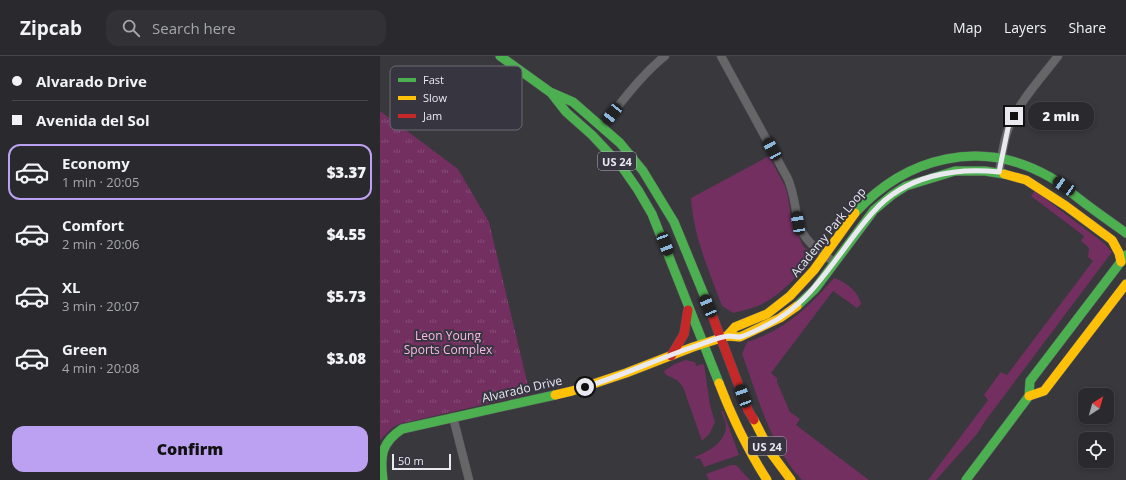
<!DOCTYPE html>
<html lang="en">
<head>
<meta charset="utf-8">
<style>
  body { margin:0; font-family:"Open Sans",sans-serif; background:#323236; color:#f1f3f6; height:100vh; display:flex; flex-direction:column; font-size:15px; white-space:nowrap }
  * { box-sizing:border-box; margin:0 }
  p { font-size:13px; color:#a5a7aa }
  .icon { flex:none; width:22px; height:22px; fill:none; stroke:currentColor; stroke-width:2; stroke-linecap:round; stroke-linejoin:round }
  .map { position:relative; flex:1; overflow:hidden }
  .sheet { display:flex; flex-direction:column; background:#2a2a2e; width:380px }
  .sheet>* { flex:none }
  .hud { display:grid; align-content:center; height:88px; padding:0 12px; background:#2a2a2e }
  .needle { width:26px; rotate:37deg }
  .fabs { position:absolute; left:698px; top:332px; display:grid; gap:8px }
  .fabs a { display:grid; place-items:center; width:36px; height:36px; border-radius:8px; background:#2a2a2e; box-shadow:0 2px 6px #0003,0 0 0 1px #46464a; font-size:20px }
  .scale { position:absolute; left:12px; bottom:10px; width:59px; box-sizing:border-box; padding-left:4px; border:2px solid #eae9f0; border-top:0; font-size:11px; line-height:14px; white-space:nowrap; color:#eae9f0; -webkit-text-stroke:3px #373540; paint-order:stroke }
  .end { position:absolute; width:18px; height:18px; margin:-9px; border:5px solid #eae9f0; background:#111; box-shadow:0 0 0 2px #111 }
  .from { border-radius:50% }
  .bubble { position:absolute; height:28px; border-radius:12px; background:#2a2a2e; box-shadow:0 2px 6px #0003,0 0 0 1px #46464a; font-size:13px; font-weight:800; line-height:28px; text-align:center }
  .car { position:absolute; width:12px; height:24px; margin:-12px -6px; border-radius:5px; box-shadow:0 0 3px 1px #0007; background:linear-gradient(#222 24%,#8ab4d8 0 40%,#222 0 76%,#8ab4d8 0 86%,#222 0) }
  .hud b { display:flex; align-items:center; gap:14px; height:38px; font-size:15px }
  .hud b+b { border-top:1px solid #46464a }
  .hud i { width:10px; height:10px; background:#f1f3f6 }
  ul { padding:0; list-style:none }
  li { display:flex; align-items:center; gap:12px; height:56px; margin:0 8px 6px; padding:0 4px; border:2px solid transparent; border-radius:12px }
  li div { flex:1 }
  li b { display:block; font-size:15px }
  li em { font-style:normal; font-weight:800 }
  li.active { border-color:#bca0f2 }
  li>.icon { width:36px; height:36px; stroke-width:1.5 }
  .primary-button { display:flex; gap:8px; margin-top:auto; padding:8px 12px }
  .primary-button a { flex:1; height:46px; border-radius:12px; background:#bca0f2; color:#111; font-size:16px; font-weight:800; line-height:46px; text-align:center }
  header { display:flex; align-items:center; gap:24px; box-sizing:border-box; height:56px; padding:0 20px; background:#2a2a2e; border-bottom:1px solid #46464a }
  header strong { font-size:19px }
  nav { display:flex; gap:22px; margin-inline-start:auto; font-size:14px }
  .search { width:280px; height:36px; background:#323236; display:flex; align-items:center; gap:10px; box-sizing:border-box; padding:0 14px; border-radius:12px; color:#a5a7aa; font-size:15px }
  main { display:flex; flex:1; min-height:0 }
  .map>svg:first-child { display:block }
  .green { fill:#722f60 }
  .park { fill:url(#park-tufts) }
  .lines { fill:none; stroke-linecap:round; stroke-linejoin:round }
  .street-casing { stroke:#555559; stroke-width:9 }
  .fast-casing { stroke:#555559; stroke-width:10 }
  .slow-casing { stroke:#555559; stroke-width:10 }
  .jam-casing { stroke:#555559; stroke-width:10 }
  .street { stroke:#666567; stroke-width:8 }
  .fast { stroke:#4caf50; stroke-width:9 }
  .slow { stroke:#ffc107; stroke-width:9 }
  .jam { stroke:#c62828; stroke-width:9 }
  .route { stroke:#eae9f0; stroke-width:5 }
  .labels { text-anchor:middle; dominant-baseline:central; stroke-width:4; stroke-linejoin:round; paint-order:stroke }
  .shield { fill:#373540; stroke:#b4b3bb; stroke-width:1 }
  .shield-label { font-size:11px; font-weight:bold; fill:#eae9f0 }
  .street-label { font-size:12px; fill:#eae9f0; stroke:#373540 }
  .park-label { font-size:12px; fill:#fdb9e6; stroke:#373540 }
  .key { fill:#373540; stroke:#6d6b75; stroke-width:1 }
  .key-label { font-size:11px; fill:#eae9f0 }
</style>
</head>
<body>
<header>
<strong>Zipcab</strong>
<div class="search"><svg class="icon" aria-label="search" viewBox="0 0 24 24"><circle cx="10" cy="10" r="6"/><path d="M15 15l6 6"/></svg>Search here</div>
<nav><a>Map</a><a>Layers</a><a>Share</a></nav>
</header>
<main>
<section class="sheet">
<div class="hud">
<b><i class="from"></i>Alvarado Drive</b>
<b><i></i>Avenida del Sol</b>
</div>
<ul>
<li class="active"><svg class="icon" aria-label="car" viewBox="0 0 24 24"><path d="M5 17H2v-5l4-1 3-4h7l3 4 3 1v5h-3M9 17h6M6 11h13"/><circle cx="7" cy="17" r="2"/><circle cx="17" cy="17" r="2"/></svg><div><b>Economy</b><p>1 min · 20:05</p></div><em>$3.37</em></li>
<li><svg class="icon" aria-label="car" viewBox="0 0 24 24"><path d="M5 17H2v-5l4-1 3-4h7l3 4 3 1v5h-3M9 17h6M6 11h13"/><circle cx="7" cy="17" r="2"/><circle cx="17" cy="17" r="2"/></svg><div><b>Comfort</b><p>2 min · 20:06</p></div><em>$4.55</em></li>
<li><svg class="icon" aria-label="car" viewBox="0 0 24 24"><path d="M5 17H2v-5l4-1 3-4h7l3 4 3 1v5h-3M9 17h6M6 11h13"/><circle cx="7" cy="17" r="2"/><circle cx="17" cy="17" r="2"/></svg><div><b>XL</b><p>3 min · 20:07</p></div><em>$5.73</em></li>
<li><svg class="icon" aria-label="car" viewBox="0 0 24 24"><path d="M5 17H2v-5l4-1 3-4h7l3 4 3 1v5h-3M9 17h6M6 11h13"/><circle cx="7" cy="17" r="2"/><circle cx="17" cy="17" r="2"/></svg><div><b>Green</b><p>4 min · 20:08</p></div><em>$3.08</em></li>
</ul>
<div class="primary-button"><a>Confirm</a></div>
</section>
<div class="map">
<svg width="746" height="424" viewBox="0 0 746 424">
  <defs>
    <pattern id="park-tufts" width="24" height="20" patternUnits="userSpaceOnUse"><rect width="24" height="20" fill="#722f60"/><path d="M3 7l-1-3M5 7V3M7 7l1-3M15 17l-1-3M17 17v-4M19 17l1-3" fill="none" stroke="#864d77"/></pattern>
  </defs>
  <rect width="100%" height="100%" fill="#38383d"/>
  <g class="green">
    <path d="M389,100L405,130L408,141L411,162L423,190L434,200C417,220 402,239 378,250C370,253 361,255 353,257L342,250C329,215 313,179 311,142Z"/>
    <path d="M655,135L725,188L732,196L606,364L597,378L556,424H548L608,344L604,339L620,317L621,316L627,319L713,205L708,201L709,192L701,185L704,180L651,140Z"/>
    <path d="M454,222C465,225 479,236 481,248L477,252L453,235L391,317L397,322V326L410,356L420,363L416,369L489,424H422C390,390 378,341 362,298L367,286C405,274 429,251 454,222Z"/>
    <path d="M305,304L315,306L316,310H318L320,307V309L324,308L330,349L335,366L330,377L322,385L303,331L297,324L286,319L284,315L293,309Z"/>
    <path d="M341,355H343L359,399L324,411L320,402L316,403L315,401C327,396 345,387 346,371C346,366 343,360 341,355Z"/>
    <path d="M351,409H356L370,424H329L326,418Z"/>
  </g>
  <path class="park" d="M0,55L78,113L109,166L150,338L19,368L12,372L0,384Z"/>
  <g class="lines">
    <defs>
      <g id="street">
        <path d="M341,0L408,123C414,137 415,151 418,165C422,184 440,196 454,206"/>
        <path d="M222,70C242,46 260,20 285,0"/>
        <path d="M619,116C622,101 623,85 629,71C638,47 662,21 678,0"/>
        <path d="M73,361L89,424"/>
      </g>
      <g id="fast">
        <path d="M120,0L170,36L193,46L240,87L263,115L294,166L329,251"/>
        <path d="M172,38L186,56L212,79L242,111L258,134L272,158L339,327"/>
        <path d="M475,157C527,100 602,82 670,121C682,128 691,137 702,145C716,156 731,166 746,177"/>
        <path d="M417,250L435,233L494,154L512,139L526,130L575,115H605L624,118"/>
        <path d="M3,424C0,400 1,387 22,373L175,339"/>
        <path d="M586,424L649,340L650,325L746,199"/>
      </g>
      <g id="slow">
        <path d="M624,118L646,124L686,150L732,184L739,197L741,206"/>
        <path d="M347,280L355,271L387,258L410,240L434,214L475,157"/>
        <path d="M339,327C352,361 367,393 387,424"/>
        <path d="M175,339L192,335L246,317L313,291L347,280L360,281L400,262L417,250"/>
        <path d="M649,340L664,335L746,228"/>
        <path d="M374,364L391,397L411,424"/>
      </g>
      <g id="jam">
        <path d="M329,251L368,354L374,364"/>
        <path d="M291,300L304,278L308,254"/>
      </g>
    </defs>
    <use href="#street" class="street-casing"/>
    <use href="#fast" class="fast-casing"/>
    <use href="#slow" class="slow-casing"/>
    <use href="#jam" class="jam-casing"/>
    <use href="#street" class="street"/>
    <use href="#fast" class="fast"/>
    <use href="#slow" class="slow"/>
    <use href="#jam" class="jam"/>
  </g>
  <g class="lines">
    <path class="route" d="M205,331C242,320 277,303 313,291C323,288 338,281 348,280C352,280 356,281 360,281C368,279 394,266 401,261C424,246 439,226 455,205C468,188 480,170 494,155C525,120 575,111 619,116L628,72L634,60"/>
  </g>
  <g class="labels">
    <g class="shield">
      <rect x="218" y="96" width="38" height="18" rx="3"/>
      <rect x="368" y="381" width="38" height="18" rx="3"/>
    </g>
    <g class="shield-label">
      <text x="237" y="105">US 24</text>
      <text x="387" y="390">US 24</text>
    </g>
    <g class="street-label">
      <text transform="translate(448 176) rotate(-51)">Academy Park Loop</text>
      <text transform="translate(142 333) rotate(-13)">Alvarado Drive</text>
    </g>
    <g class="park-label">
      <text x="68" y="279">Leon Young<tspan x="68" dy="14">Sports Complex</tspan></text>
    </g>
  </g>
  <rect x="10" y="10" width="132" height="64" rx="6" class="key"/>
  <rect x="18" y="22" width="18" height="4" fill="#4caf50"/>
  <rect x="18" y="40" width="18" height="4" fill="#ffc107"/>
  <rect x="18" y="58" width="18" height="4" fill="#c62828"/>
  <g class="key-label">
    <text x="43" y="28">Fast</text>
    <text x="43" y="46">Slow</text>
    <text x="43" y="64">Jam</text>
  </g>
</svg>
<div class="fabs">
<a><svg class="needle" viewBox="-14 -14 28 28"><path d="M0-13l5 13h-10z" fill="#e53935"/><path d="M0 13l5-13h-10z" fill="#a5a7aa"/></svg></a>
<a><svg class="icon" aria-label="locate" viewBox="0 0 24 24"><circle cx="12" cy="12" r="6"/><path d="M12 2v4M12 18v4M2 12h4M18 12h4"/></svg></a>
</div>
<div class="scale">50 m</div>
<i class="end from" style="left:205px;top:331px"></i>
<i class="end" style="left:634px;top:60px"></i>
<div class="bubble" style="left:648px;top:46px;width:66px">2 min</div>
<i class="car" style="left:232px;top:58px;rotate:218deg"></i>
<i class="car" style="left:392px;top:93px;rotate:332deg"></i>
<i class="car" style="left:684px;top:130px;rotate:304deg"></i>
<i class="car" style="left:418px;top:167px;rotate:351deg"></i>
<i class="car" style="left:285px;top:188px;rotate:159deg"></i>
<i class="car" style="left:328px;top:250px;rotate:337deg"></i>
<i class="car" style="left:363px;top:340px;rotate:340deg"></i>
</div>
</main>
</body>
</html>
